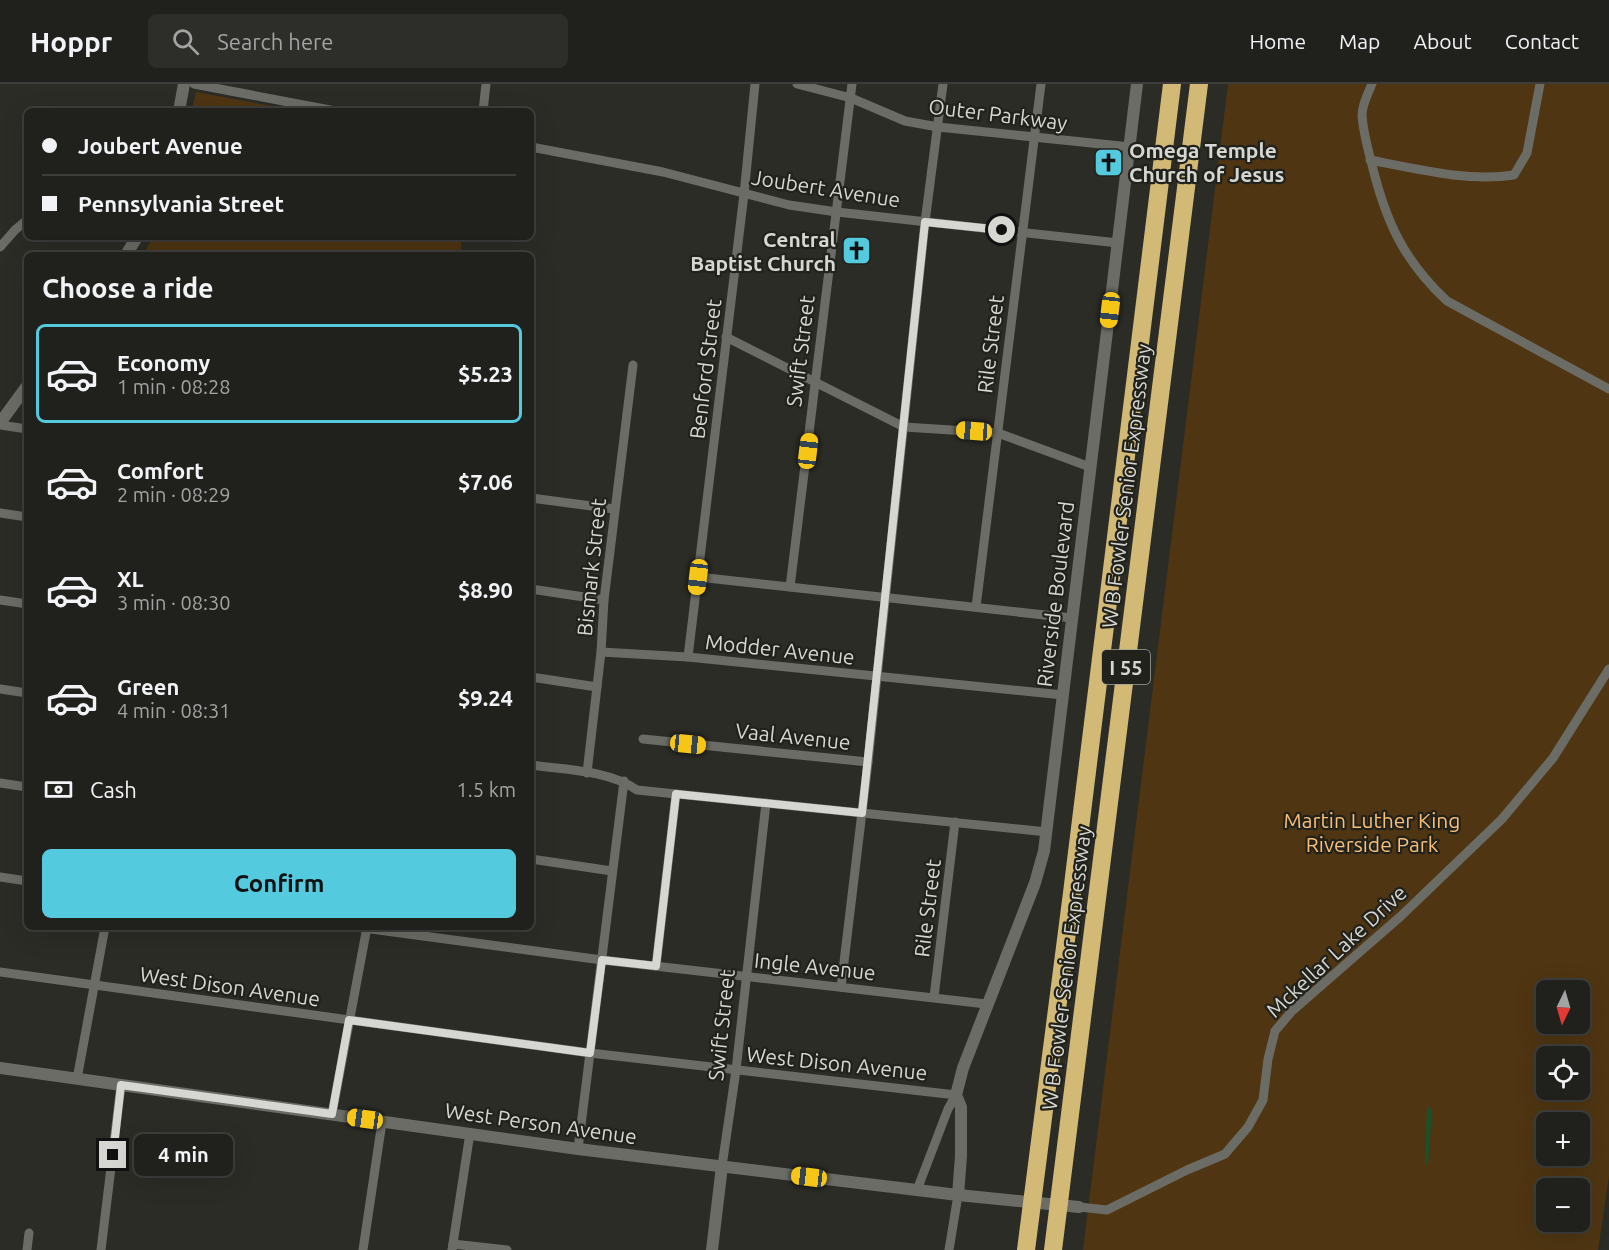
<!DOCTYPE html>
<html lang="en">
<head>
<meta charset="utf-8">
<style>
  body { margin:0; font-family:Ubuntu,sans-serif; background:#2d2e29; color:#f1f3f6; height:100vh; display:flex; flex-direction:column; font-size:22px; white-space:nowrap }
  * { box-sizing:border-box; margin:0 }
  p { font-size:20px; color:#a2a3a3 }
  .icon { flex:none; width:33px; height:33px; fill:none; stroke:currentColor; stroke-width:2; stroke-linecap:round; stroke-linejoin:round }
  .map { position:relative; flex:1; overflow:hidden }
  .side { position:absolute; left:24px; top:168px; width:510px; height:678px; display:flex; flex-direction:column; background:#20211c; border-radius:9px; box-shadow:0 6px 24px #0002,0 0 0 2px #3d3e3b }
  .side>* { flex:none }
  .guide { position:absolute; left:24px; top:24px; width:510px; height:132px; border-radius:9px; box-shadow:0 6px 24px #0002,0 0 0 2px #3d3e3b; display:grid; align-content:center; height:132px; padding:0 18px; background:#20211c }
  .needle { width:39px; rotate:185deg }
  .controls { position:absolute; left:1536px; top:896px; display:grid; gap:12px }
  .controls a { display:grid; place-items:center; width:54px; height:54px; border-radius:9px; background:#20211c; box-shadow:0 6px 24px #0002,0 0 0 2px #3d3e3b; font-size:30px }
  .end { position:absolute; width:27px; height:27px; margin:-14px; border:8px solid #d6d6d2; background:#111; box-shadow:0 0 0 3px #111 }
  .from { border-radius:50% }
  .bubble { position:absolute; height:42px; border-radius:9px; background:#20211c; box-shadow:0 6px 24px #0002,0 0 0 2px #3d3e3b; font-size:20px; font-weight:700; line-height:42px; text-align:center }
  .car { position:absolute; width:18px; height:36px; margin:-18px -9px; border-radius:8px; box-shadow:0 0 4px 2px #0007; background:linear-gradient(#f5c518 24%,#345 0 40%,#f5c518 0 76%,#345 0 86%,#f5c518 0) }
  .guide b { display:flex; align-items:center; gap:21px; height:57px; font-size:22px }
  .guide b+b { border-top:2px solid #3d3e3b }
  .guide i { width:15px; height:15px; background:#f1f3f6 }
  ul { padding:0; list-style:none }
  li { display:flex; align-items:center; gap:18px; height:99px; margin:0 12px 9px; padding:0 6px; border:3px solid transparent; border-radius:9px }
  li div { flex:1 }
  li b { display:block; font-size:22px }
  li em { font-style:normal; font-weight:700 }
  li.active { border-color:#54cade }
  li>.icon { width:54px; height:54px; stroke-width:1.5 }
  h2 { padding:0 18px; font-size:27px; line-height:72px }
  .pay { display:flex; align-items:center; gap:15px; height:66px; padding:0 18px; font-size:22px }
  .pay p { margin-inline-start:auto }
  .button { display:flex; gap:12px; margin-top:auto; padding:12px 18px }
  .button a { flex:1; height:69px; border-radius:9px; background:#54cade; color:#111; font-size:24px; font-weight:700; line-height:69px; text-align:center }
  header { display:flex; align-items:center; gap:36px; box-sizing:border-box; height:84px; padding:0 30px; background:#20211c; border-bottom:2px solid #3d3e3b }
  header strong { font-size:28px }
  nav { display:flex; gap:33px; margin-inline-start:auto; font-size:21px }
  .search { width:420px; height:54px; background:#2d2e29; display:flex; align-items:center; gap:15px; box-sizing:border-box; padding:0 21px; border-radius:9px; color:#a2a3a3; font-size:22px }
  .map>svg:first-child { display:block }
  .green { fill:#4f3512; fill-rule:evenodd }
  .water { fill:#19522a }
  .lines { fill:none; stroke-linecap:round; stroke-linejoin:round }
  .minor { stroke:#6b6c65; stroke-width:9 }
  .tertiary { stroke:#6b6c65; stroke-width:12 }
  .motorway { stroke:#d2b976; stroke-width:18 }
  .route { stroke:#d6d6d2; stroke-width:8 }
  .labels { text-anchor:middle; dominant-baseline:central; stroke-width:4.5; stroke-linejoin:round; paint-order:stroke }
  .shield { fill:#22221c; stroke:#a0a09b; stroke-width:1.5 }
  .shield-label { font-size:20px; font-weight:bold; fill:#d6d6d2 }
  .street-label { font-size:21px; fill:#d6d6d2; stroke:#22221c }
  .poi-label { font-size:21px; font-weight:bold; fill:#d6d6d2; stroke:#22221c; text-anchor:start }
  .park-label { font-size:21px; fill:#fbbe77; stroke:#22221c }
</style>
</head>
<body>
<header>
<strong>Hoppr</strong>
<div class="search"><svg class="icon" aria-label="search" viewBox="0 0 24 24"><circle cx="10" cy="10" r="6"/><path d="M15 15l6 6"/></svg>Search here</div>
<nav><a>Home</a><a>Map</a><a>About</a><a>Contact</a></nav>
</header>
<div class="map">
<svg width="1609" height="1166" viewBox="0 0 1609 1166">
  <rect width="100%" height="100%" fill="#2b2c26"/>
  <g class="green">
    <path d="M1228,0H1609V1092L1598,1166H1083ZM1546,906H1580V939H1546ZM1546,972H1580V1005H1546ZM1546,1038H1580V1071H1546ZM1546,1104H1580V1137H1546Z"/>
    <path d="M196,8L299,27H192Z"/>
    <path d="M154,153H462L460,171H142Z"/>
  </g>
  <path class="water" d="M1427,1023L1432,1025L1428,1080L1426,1081L1425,1079Z"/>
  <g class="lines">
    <g class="minor">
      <path d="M194,0L335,27"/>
      <path d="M797,0L851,14L905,37L938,43L1130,63"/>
      <path d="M1372,0C1368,9 1362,21 1362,31C1363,48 1368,65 1372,81C1386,138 1404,177 1447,217L1609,305"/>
      <path d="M483,27L486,0"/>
      <path d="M531,63L663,88L789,121L837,128L1118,159"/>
      <path d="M1370,76C1417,85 1467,98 1514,91L1527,69L1540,0"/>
      <path d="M0,163L15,146L27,136"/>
      <path d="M726,253L904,343L998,349L1090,383"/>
      <path d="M0,341L27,345"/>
      <path d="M531,414L614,425"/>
      <path d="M0,429L27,433"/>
      <path d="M698,493L1072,534"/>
      <path d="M790,503L852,0"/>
      <path d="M531,505L604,516"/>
      <path d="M0,516L27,520"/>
      <path d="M976,523L1041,0"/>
      <path d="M601,568L688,573L1063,611"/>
      <path d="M688,573L744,110L755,0"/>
      <path d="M531,593L597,603"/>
      <path d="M0,605L27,609"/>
      <path d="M643,655L868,678"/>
      <path d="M531,681C565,686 608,686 637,706L1047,748"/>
      <path d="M587,689L601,568L604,516L633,281"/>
      <path d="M0,699L27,703"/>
      <path d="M531,775L612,787"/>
      <path d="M0,793L27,797"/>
      <path d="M356,843L602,876L986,920"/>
      <path d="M656,882L676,710"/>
      <path d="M0,888L590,969L956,1011L948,1025L917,1106"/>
      <path d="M841,903L868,678L925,138L943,0"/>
      <path d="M934,913L955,738"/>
      <path d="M77,995L105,843"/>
      <path d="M332,1030L367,843"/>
      <path d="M578,1065L624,697"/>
      <path d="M722,1082L736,986L766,719"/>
      <path d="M1079,1123L1107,1126L1187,1086L1225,1070L1248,1043L1263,1016L1268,975L1275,947L1292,927L1401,832L1502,735L1553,674L1609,585"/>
      <path d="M453,1160L507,1166"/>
      <path d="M27,1166L29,1149"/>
      <path d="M101,1166L121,1001"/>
      <path d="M363,1166L382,1038"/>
      <path d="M452,1166L470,1049"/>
      <path d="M949,1166L958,1111"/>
    </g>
    <g class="tertiary">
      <path d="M179,27L184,0"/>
      <path d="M126,171L137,153"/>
      <path d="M0,339L27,302"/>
      <path d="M0,984L578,1065L958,1111L1079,1123"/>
      <path d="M958,1111L961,1072V1023L956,1011L963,984L1035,799L1044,767L1137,0"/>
      <path d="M712,1166L722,1082"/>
    </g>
    <g class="motorway">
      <path d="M1026,1166L1072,809L1172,0"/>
      <path d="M1053,1166L1199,0"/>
    </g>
  </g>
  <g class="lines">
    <path class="route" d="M113,1071L121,1001L332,1030L349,936L590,969L602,876L656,882L676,710L862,729L925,138L1002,146"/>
  </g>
  <defs>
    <symbol id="church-square" viewBox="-11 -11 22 22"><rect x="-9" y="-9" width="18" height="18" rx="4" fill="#54cade" stroke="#22221c"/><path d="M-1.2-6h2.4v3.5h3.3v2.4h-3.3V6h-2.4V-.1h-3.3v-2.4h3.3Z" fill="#111"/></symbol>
  </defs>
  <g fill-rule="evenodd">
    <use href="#church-square" x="1092" y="62" width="33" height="33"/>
    <use href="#church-square" x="840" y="150" width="33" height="33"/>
  </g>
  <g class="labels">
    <rect class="shield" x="1102" y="566" width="48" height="34" rx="4.5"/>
    <g class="shield-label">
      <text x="1126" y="583">I 55</text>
    </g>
    <g class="street-label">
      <text transform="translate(998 30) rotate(7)">Outer Parkway</text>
      <text transform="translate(826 104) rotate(9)">Joubert Avenue</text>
      <text transform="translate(990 260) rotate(-83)">Rile Street</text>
      <text transform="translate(800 267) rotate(-83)">Swift Street</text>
      <text transform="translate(705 285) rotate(-83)">Benford Street</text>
      <text transform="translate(1126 402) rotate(-83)">W B Fowler Senior Expressway</text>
      <text transform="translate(591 483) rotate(-84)">Bismark Street</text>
      <text transform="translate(1055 510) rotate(-83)">Riverside Boulevard</text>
      <text transform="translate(780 565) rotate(6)">Modder Avenue</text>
      <text transform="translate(793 652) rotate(6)">Vaal Avenue</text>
      <text transform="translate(927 824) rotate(-83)">Rile Street</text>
      <text transform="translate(1336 867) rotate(-43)">Mckellar Lake Drive</text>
      <text transform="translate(815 882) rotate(6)">Ingle Avenue</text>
      <text transform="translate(1066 884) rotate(-83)">W B Fowler Senior Expressway</text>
      <text transform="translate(230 902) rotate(8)">West Dison Avenue</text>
      <text transform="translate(721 941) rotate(-84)">Swift Street</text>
      <text transform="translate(837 979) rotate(6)">West Dison Avenue</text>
      <text transform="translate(541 1039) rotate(8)">West Person Avenue</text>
    </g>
    <g class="poi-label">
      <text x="1129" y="66">Omega Temple<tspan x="1129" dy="24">Church of Jesus</tspan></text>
      <text x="836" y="155" text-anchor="end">Central<tspan x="836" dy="24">Baptist Church</tspan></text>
    </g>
    <g class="park-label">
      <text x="1372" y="736">Martin Luther King<tspan x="1372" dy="24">Riverside Park</tspan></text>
    </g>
  </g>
</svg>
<div class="controls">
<a><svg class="needle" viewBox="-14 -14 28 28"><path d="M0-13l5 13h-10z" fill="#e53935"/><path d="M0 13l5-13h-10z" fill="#a2a3a3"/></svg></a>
<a><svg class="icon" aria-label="locate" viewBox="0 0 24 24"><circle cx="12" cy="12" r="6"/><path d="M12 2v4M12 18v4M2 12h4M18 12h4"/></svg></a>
<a>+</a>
<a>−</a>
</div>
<i class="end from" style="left:1002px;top:146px"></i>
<i class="end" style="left:113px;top:1071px"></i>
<div class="bubble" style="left:134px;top:1050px;width:99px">4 min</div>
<i class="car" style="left:1110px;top:226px;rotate:187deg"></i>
<i class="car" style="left:974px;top:347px;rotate:274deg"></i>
<i class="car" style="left:808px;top:367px;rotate:7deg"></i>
<i class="car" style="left:698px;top:493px;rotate:187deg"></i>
<i class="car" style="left:688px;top:660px;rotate:96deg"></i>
<i class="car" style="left:365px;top:1035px;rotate:278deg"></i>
<i class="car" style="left:809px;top:1093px;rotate:277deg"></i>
<div class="guide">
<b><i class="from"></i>Joubert Avenue</b>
<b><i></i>Pennsylvania Street</b>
</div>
<section class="side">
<h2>Choose a ride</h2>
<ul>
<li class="active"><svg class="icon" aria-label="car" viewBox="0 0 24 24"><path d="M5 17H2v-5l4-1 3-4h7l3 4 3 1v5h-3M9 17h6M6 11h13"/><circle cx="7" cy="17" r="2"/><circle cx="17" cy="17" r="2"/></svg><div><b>Economy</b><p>1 min · 08:28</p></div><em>$5.23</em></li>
<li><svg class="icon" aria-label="car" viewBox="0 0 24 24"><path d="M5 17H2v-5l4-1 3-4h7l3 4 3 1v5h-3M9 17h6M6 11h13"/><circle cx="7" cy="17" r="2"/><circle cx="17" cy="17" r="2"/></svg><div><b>Comfort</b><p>2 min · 08:29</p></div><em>$7.06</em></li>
<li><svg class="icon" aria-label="car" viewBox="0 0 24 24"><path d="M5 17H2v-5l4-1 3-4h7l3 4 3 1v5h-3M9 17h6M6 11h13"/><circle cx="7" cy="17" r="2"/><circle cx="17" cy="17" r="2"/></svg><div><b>XL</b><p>3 min · 08:30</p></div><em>$8.90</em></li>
<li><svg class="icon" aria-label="car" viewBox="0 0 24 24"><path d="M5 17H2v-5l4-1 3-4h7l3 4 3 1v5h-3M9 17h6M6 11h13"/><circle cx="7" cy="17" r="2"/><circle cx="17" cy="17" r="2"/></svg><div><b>Green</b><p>4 min · 08:31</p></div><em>$9.24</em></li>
</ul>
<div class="pay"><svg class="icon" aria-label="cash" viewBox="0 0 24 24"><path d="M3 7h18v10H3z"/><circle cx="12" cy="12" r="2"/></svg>Cash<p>1.5 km</p></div>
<div class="button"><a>Confirm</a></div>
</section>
</div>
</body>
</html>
